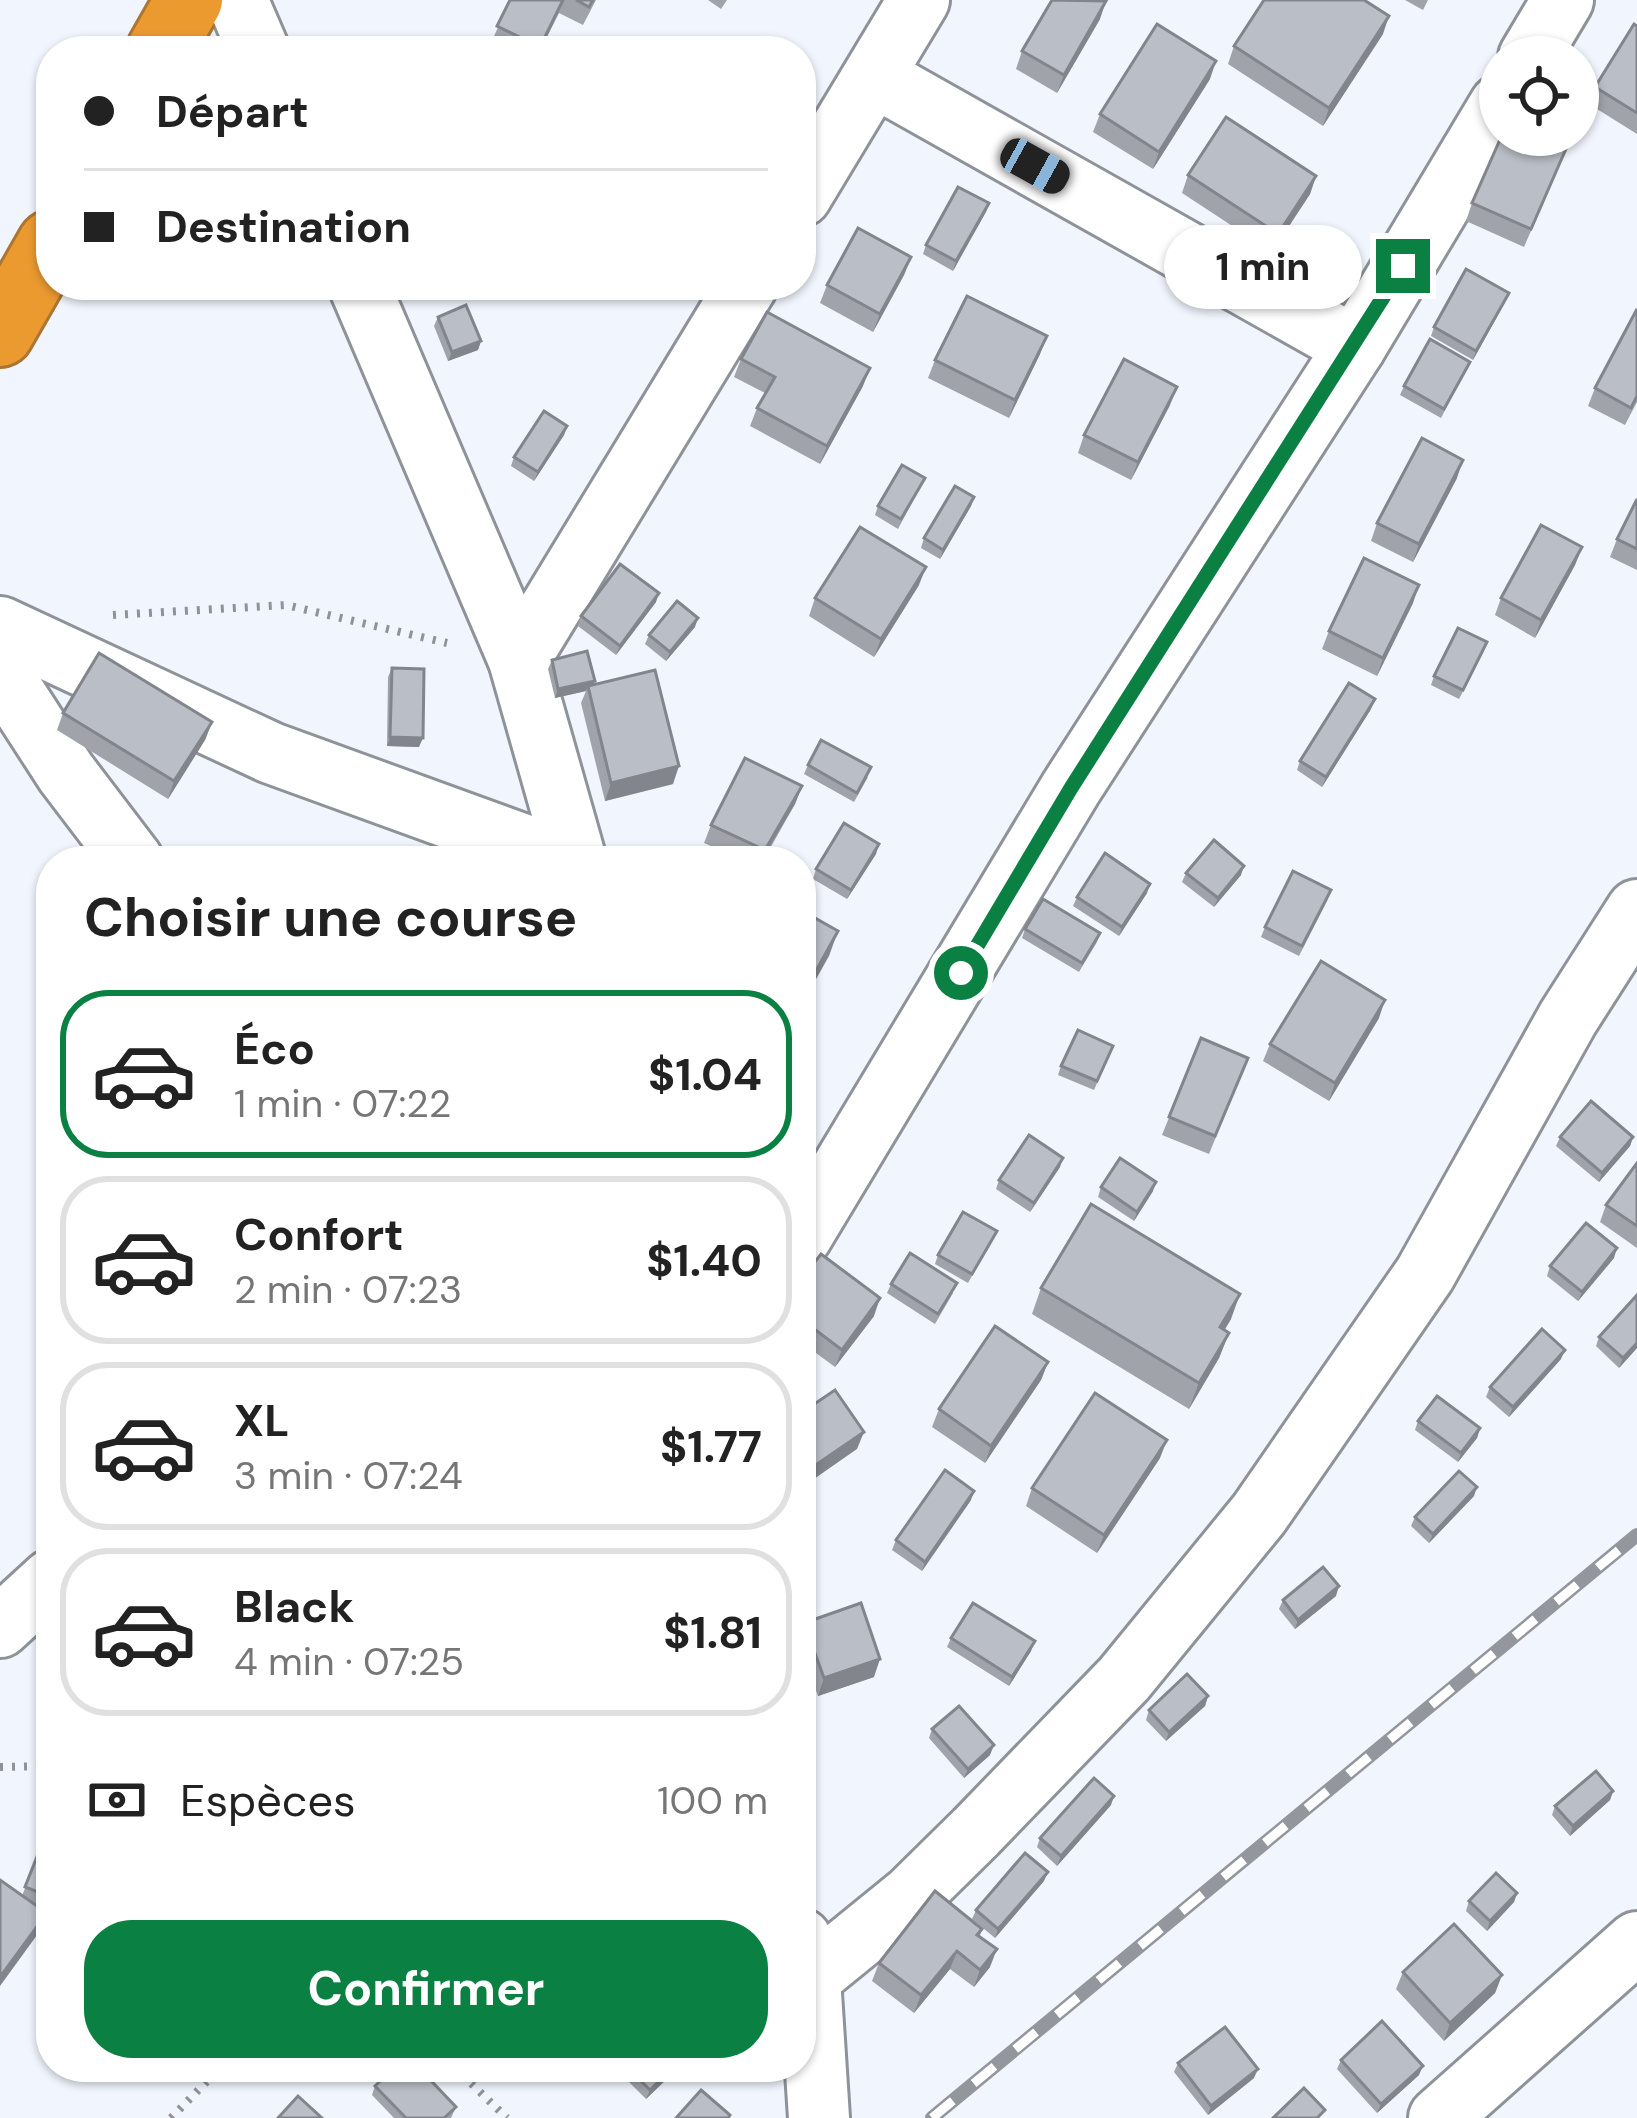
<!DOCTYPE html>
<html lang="fr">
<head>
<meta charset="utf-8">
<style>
  body { margin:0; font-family:"DM Sans",sans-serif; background:#f6f6f6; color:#222; height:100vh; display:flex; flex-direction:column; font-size:45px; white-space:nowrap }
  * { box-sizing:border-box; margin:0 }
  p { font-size:39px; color:#767676 }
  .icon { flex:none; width:66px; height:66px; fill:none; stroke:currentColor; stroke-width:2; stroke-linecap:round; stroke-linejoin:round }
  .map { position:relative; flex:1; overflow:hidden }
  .details { position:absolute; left:36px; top:846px; width:780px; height:1236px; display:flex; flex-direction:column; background:#fff; border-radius:48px; box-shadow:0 3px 9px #0004 }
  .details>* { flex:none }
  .top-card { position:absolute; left:36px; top:36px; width:780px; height:264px; border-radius:48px; box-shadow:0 3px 9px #0004; display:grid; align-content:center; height:264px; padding:0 48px; background:#fff }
  .tools { position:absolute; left:1479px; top:36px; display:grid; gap:24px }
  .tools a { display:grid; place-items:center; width:120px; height:120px; border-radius:50%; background:#fff; box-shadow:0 3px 9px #0004; font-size:60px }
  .end { position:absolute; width:54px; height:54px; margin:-27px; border:15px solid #0b8043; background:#fff; box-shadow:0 0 0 6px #fff }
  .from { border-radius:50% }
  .bubble { position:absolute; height:84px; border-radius:42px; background:#fff; box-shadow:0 3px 9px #0004; font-size:39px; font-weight:700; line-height:84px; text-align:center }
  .car { position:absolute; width:36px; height:72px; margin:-36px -18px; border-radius:15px; box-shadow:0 0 9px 3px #0007; background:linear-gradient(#222 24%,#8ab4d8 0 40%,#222 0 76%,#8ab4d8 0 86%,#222 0) }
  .top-card b { display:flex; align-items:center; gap:42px; height:114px; font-size:45px }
  .top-card b+b { border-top:3px solid #e0e0e0 }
  .top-card i { width:30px; height:30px; background:#222 }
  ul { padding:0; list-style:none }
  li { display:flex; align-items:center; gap:36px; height:168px; margin:0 24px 18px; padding:0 24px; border:6px solid #e0e0e0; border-radius:48px }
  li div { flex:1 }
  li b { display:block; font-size:45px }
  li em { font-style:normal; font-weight:700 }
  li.on { border-color:#0b8043 }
  li>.icon { width:108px; height:108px; stroke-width:1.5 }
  h2 { padding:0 48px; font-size:54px; line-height:144px }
  .pay { display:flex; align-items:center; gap:30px; height:132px; padding:0 48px; font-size:45px }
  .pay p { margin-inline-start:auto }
  .primary-button { display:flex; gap:24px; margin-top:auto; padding:24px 48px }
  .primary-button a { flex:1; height:138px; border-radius:48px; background:#0b8043; color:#fff; font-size:48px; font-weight:700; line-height:138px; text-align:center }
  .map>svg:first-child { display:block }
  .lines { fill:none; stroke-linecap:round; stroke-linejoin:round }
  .minor-casing { stroke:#8e9299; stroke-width:66 }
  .highway-casing { stroke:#ab7633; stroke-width:72 }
  .path { stroke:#909298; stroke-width:8; stroke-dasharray:3 9; stroke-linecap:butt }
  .minor { stroke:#fff; stroke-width:60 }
  .highway { stroke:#eb9a30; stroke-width:66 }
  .rail-casing { stroke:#93969c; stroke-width:14 }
  .rail { stroke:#fff; stroke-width:9; stroke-dasharray:27; stroke-linecap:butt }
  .wall { fill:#a0a3aa }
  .shaded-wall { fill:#82858b }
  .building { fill:#babec6; stroke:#82858b; stroke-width:3 }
  .route { stroke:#0b8043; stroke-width:15 }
</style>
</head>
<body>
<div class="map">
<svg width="1637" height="2118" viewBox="0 0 1637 2118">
  <rect width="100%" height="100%" fill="#f1f5fd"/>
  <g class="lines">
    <defs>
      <g id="minor">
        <path d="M237,0L259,51"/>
        <path d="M1529,57L1563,0"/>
        <path d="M874,76L1355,347"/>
        <path d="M801,196L919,0"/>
        <path d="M359,285L519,660L576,861"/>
        <path d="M0,627L271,753L568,861"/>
        <path d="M519,660L747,285"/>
        <path d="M0,671L66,773L133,861"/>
        <path d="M801,1237L1071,788L1355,347L1500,105"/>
        <path d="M0,1627L51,1580"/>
        <path d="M801,1939L810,1978L819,2118"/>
        <path d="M810,1978L912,1895L976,1832L1124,1679L1259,1514L1425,1274L1568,1018L1637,910"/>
        <path d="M1439,2118L1637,1942"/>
      </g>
      <g id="highway">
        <path d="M160,51L189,0"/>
        <path d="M0,333L51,244"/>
      </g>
    </defs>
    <use href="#minor" class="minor-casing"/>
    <use href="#highway" class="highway-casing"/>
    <g class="path">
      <path d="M113,615L286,605L447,643"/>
      <path d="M0,1767L51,1766"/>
      <path d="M454,2067L507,2118"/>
      <path d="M171,2118L221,2067"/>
    </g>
    <use href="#minor" class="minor"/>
    <use href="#highway" class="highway"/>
    <defs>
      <path id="rail" d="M932,2118L1637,1535"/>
    </defs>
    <use href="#rail" class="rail-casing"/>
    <use href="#rail" class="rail"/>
  </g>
  <g class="wall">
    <path d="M510,0H596L583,25L559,13L540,51H506L491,43Z"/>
    <path d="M708,0H727L721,9Z"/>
    <path d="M1405,0H1428L1423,10Z"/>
    <path d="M1100,19L1057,93L1016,69L1022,51Z"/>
    <path d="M1637,26V134L1589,104L1595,87Z"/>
    <path d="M1383,34L1323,126L1228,64L1234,46Z"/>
    <path d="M1210,79L1153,169L1093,132L1100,114Z"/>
    <path d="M1565,152L1524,247L1466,221L1472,203Z"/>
    <path d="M1188,175L1316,176L1310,194L1272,252L1182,193Z"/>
    <path d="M989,203L953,271L923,254L926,245Z"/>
    <path d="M911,257L904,275L873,332L820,303L827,285Z"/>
    <path d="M1505,302L1473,360L1431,336L1434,327Z"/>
    <path d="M1637,309V402L1625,425L1588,406L1595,388Z"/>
    <path d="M438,317L481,341L478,350L448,361L434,326Z"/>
    <path d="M1040,354L1009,418L928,378L935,360Z"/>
    <path d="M741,359L863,386L820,464L750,426L757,408L765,393L734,377Z"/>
    <path d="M1470,362L1441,418L1400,395L1404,386Z"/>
    <path d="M1170,405L1131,480L1078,453L1084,435Z"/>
    <path d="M567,426L564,435L534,481L511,466L514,457Z"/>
    <path d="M925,478L898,529L875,515L878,506Z"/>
    <path d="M1457,478L1413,562L1371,541L1377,523Z"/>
    <path d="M974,497L971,506L940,559L921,548L924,538Z"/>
    <path d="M1637,499V570L1610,557L1617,539Z"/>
    <path d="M1582,547L1575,565L1535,638L1495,615L1501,598Z"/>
    <path d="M919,585L874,657L809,616L815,598Z"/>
    <path d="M656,602L616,655L578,626L581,616Z"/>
    <path d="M1413,603L1377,676L1322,649L1329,631Z"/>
    <path d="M695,627L666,661L645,644L649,635Z"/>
    <path d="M1484,651L1459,699L1431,685L1434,676Z"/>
    <path d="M552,660L595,681L593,684L673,784L605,801L581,703L586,691L555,698L548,669Z"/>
    <path d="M392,668L419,747L387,746L388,677Z"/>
    <path d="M1371,709L1322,787L1297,770L1300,761Z"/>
    <path d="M63,713L212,722L205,740L168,799L57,730Z"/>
    <path d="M808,765L868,777L854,802L804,774Z"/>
    <path d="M802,786L795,804L763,861H744L704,843L711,825Z"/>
    <path d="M876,854L847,899L813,879L816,869Z"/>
    <path d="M1186,873L1241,875L1214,907L1182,882Z"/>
    <path d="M1147,893L1119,936L1073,906L1077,897Z"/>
    <path d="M1328,899L1299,956L1261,937L1265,927Z"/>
    <path d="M1025,929L1100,933L1097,942L1079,972L1022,938Z"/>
    <path d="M1379,1018L1329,1101L1263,1061L1270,1044Z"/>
    <path d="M1201,1038L1248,1058L1209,1154L1162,1135Z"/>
    <path d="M1113,1046L1094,1090L1058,1075L1061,1066Z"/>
    <path d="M1560,1137H1633L1630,1146L1599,1182L1556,1146Z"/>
    <path d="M1637,1163V1248L1600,1222L1606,1205Z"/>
    <path d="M1060,1167L1030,1212L996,1189L999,1180Z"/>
    <path d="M1101,1187L1153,1191L1134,1221L1098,1197Z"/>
    <path d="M997,1231L968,1283L935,1264L938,1255Z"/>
    <path d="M1614,1258L1578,1301L1547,1276L1550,1266Z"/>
    <path d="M801,1280L874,1316L835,1367L801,1342Z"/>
    <path d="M891,1284L953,1293L935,1324L887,1293Z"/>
    <path d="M1041,1288L1231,1319L1224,1330L1229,1333L1219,1358L1189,1409L1032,1314Z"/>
    <path d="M1637,1295V1348L1619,1368L1596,1346L1599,1337Z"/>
    <path d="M1561,1359L1509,1417L1486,1397L1490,1387Z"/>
    <path d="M1048,1362L1041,1380L985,1463L932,1427L939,1409Z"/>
    <path d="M1418,1421L1480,1428L1477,1438L1458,1462L1415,1430Z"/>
    <path d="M1160,1458L1097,1553L1026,1506L1032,1488Z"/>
    <path d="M1474,1496L1429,1543L1411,1526L1415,1517Z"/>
    <path d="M971,1500L922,1571L892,1550L896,1540Z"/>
    <path d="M1336,1596L1295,1629L1279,1609L1283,1600Z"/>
    <path d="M804,1623L874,1677L818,1696L801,1650V1632Z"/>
    <path d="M951,1638L1031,1651L1009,1686L947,1647Z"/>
    <path d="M1208,1696L1205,1706L1166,1741L1146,1720L1149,1710Z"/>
    <path d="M932,1729L990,1755L964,1778L929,1738Z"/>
    <path d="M1613,1791L1610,1800L1570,1836L1552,1815L1555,1806Z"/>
    <path d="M1111,1805L1057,1866L1037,1847L1040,1838Z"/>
    <path d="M51,1821V1918L46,1916L40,1931L22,1896Z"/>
    <path d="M1044,1881L995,1938L972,1919L976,1910Z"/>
    <path d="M1517,1893L1514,1902L1487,1931L1466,1911L1469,1901Z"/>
    <path d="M982,1929L980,1936L990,1967L974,1987L950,1969L914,2013L872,1981L879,1963Z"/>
    <path d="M1403,1972L1502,1975L1495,1993L1444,2041L1396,1989Z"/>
    <path d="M1341,2060L1419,2075L1377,2113L1337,2069Z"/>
    <path d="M1178,2063L1254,2078L1208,2115L1174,2072Z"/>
    <path d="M614,2067H675L673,2073L646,2099Z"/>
    <path d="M375,2086L456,2107L451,2118H394L372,2095Z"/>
  </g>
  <g class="shaded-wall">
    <path d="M564,0L540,51H538Z"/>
    <path d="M1106,1L1100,19L1057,93L1064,75Z"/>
    <path d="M1389,16L1383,34L1323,126L1329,108Z"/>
    <path d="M1216,61L1210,79L1153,169L1159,152Z"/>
    <path d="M1316,176L1310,194L1272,252L1278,234Z"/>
    <path d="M989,203L986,212L953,271L956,261Z"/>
    <path d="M911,257L904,275L873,332L880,314Z"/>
    <path d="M1509,293L1505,302L1473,360L1476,351Z"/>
    <path d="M1047,336L1040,354L1009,418L1015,400Z"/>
    <path d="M481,341L478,350L448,361L452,352Z"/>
    <path d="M870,368L863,386L820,464L827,446Z"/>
    <path d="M1177,387L1170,405L1131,480L1138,462Z"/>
    <path d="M567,426L564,435L534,481L538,472Z"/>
    <path d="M1463,460L1457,478L1413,562L1419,544Z"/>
    <path d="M974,497L971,506L940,559L943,550Z"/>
    <path d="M1582,547L1575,565L1535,638L1541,620Z"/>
    <path d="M926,567L919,585L874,657L881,639Z"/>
    <path d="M1419,585L1413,603L1377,676L1383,658Z"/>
    <path d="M659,593L656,602L616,655L620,646Z"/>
    <path d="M698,618L695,627L666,661L670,652Z"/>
    <path d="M595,681L591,690L588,686L586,691L555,698L558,689Z"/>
    <path d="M1375,699L1371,709L1322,787L1326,777Z"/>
    <path d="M212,722L205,740L168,799L174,781Z"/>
    <path d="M390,737L423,738L419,747L387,746Z"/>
    <path d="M679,766L673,784L605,801L611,783Z"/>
    <path d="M802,786L795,804L761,861L765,850Z"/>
    <path d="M879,844L876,854L847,899L851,890Z"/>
    <path d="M1244,866L1241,875L1214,907L1218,898Z"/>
    <path d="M1150,884L1147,893L1119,936L1122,927Z"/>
    <path d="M838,931L829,956L801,1006V998Z"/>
    <path d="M1385,1000L1379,1018L1329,1101L1335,1083Z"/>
    <path d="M1633,1137L1630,1146L1599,1182L1602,1173Z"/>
    <path d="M1063,1158L1060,1167L1030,1212L1034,1203Z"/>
    <path d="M1156,1182L1153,1191L1134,1221L1137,1212Z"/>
    <path d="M1617,1248L1614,1258L1578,1301L1582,1292Z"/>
    <path d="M1240,1294L1231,1319L1211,1353L1220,1327Z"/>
    <path d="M880,1298L874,1316L835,1367L842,1350Z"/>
    <path d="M1229,1333L1219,1358L1189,1409L1199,1383Z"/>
    <path d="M1637,1343V1348L1619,1368L1623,1358Z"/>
    <path d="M1565,1350L1561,1359L1509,1417L1513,1407Z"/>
    <path d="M1048,1362L1041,1380L985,1463L991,1446Z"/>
    <path d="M1480,1428L1477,1438L1458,1462L1461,1453Z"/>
    <path d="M864,1432L857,1449L801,1488V1475Z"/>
    <path d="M1167,1440L1160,1458L1097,1553L1104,1535Z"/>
    <path d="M1477,1487L1474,1496L1429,1543L1433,1534Z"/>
    <path d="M974,1491L971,1500L922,1571L925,1562Z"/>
    <path d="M1339,1586L1336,1596L1295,1629L1298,1620Z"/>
    <path d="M1035,1641L1031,1651L1009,1686L1012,1677Z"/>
    <path d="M880,1659L874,1677L818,1696L824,1678Z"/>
    <path d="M1208,1696L1205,1706L1166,1741L1169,1732Z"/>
    <path d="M994,1745L990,1755L964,1778L968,1769Z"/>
    <path d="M1613,1791L1610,1800L1570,1836L1573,1826Z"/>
    <path d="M1114,1796L1111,1805L1057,1866L1061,1856Z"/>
    <path d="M1048,1872L1044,1881L995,1938L998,1929Z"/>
    <path d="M1517,1893L1514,1902L1487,1931L1490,1921Z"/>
    <path d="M47,1913L40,1931L0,1986V1977Z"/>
    <path d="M997,1949L990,1967L974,1987L980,1970Z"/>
    <path d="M957,1951L950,1969L914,2013L921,1995Z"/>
    <path d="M1502,1975L1495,1993L1444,2041L1450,2023Z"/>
    <path d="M1423,2066L1419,2075L1377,2113L1381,2104Z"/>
    <path d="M673,2067H675L673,2073L646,2099L650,2090Z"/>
    <path d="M1258,2069L1254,2078L1208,2115L1211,2106Z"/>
  </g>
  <g class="building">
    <path d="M510,0H563L540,47L497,26Z"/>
    <path d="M576,0H593L589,7Z"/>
    <path d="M1052,0L1106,1L1064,75L1022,51Z"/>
    <path d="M1264,0H1364L1389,16L1329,108L1234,46Z"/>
    <path d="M1157,24L1216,61L1159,152L1100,114Z"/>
    <path d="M1634,24L1637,26V113L1595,87Z"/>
    <path d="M1226,117L1316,176L1278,234L1188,175Z"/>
    <path d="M1502,135H1572L1531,229L1472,203Z"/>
    <path d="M958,187L989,203L956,261L926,245Z"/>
    <path d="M858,228L911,257L880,314L827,285Z"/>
    <path d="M1466,269L1509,293L1476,351L1434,327Z"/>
    <path d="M967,296L1047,336L1015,400L935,360Z"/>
    <path d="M466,305L481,341L452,352L438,317Z"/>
    <path d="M1637,309V396L1631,408L1595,388Z"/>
    <path d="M767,312L870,368L827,446L757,408L775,377L741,359Z"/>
    <path d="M1430,339L1470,362L1444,409L1404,386Z"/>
    <path d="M1124,359L1177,387L1138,462L1084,435Z"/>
    <path d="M544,411L567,426L538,472L514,457Z"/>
    <path d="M1422,438L1463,460L1419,544L1377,523Z"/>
    <path d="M902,465L925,478L901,519L878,506Z"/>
    <path d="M955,486L974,497L943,550L924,538Z"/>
    <path d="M1637,499V549L1617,539Z"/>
    <path d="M1541,525L1582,547L1541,620L1501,598Z"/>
    <path d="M860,527L926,567L881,639L815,598Z"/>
    <path d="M1364,558L1419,585L1383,658L1329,631Z"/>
    <path d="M620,564L659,593L620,646L581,616Z"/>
    <path d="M677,601L698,618L670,652L649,635Z"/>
    <path d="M1458,628L1487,642L1463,690L1434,676Z"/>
    <path d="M587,651L595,681L558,689L552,660Z"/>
    <path d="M99,653L212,722L174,781L63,713Z"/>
    <path d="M392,668L424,669L423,738L390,737Z"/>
    <path d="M655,670L679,766L611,783L588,686Z"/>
    <path d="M1349,683L1375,699L1326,777L1300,761Z"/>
    <path d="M821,740L871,767L857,793L808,765Z"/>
    <path d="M745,758L802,786L765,850L711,825Z"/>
    <path d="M844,823L879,844L851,890L816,869Z"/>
    <path d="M1214,840L1244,866L1218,898L1186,873Z"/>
    <path d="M1105,853L1150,884L1122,927L1077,897Z"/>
    <path d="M1293,871L1331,890L1302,946L1265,927Z"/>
    <path d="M1043,899L1100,933L1082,963L1025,929Z"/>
    <path d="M801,910L838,931L801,998Z"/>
    <path d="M1321,961L1385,1000L1335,1083L1270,1044Z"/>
    <path d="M1078,1030L1113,1046L1097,1081L1061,1066Z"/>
    <path d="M1201,1038L1248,1058L1215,1136L1169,1117Z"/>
    <path d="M1591,1101L1633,1137L1602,1173L1560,1137Z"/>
    <path d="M1029,1135L1063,1158L1034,1203L999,1180Z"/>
    <path d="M1120,1158L1156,1182L1137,1212L1101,1187Z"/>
    <path d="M1637,1163V1226L1606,1205Z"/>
    <path d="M1091,1204L1240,1294L1220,1327L1229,1333L1199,1383L1041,1288Z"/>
    <path d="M963,1212L997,1231L972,1274L938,1255Z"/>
    <path d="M1586,1223L1617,1248L1582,1292L1550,1266Z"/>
    <path d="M910,1253L957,1283L938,1314L891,1284Z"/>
    <path d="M821,1254L880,1298L842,1350L801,1319V1280Z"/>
    <path d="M1637,1295V1343L1623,1358L1599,1337Z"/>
    <path d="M995,1326L1048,1362L991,1446L939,1409Z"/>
    <path d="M1542,1329L1565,1350L1513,1407L1490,1387Z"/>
    <path d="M835,1390L864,1432L801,1475V1413Z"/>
    <path d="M1095,1393L1167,1440L1104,1535L1032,1488Z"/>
    <path d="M1437,1396L1480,1428L1461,1453L1418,1421Z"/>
    <path d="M945,1470L974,1491L925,1562L896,1540Z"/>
    <path d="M1459,1471L1477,1487L1433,1534L1415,1517Z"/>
    <path d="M1323,1567L1339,1586L1298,1620L1283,1600Z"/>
    <path d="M861,1603L880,1659L824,1678L804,1623Z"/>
    <path d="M973,1603L1035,1641L1012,1677L951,1638Z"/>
    <path d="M1187,1674L1208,1696L1169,1732L1149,1710Z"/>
    <path d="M959,1706L994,1745L968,1769L932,1729Z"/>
    <path d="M1596,1771L1613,1791L1573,1826L1555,1806Z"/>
    <path d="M1094,1778L1114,1796L1061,1856L1040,1838Z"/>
    <path d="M51,1821V1897L25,1887Z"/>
    <path d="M1025,1853L1048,1872L998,1929L976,1910Z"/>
    <path d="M1496,1873L1517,1893L1490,1921L1469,1901Z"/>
    <path d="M0,1880L47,1913L0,1977Z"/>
    <path d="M935,1891L982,1929L977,1935L997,1949L980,1970L957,1951L921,1995L879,1963Z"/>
    <path d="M1454,1924L1502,1975L1450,2023L1403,1972Z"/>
    <path d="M1382,2021L1423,2066L1381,2104L1341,2060Z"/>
    <path d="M1225,2027L1258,2069L1211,2106L1178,2063Z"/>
    <path d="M395,2067H418L456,2107L444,2118H406L375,2086Z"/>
    <path d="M627,2067H673L650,2090Z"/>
    <path d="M1304,2088L1325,2110L1317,2118H1273Z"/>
    <path d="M701,2090L730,2115L728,2118H676Z"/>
    <path d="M298,2096L322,2118H278Z"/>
  </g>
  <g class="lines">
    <path class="route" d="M961,973L1071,788L1403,266"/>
  </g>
</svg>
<div class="tools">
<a><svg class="icon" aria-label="locate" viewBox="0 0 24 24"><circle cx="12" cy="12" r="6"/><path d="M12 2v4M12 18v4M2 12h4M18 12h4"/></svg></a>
</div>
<i class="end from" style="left:961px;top:973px"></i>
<i class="end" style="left:1403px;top:266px"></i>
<div class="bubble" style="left:1164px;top:225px;width:198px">1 min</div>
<i class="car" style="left:1035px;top:166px;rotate:119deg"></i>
<div class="top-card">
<b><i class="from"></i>Départ</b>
<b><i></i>Destination</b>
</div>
<section class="details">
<h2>Choisir une course</h2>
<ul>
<li class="on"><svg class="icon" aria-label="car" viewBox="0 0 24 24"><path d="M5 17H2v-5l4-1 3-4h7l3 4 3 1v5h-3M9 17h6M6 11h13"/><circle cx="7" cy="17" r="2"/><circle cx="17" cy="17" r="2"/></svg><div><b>Éco</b><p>1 min · 07:22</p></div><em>$1.04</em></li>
<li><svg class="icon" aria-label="car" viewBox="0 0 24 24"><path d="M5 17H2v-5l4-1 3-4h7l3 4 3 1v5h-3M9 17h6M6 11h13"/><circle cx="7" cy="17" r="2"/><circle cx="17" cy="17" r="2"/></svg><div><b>Confort</b><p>2 min · 07:23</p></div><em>$1.40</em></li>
<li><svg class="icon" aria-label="car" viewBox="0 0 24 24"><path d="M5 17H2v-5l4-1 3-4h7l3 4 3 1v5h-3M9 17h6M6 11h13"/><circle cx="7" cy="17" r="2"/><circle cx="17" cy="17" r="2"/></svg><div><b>XL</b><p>3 min · 07:24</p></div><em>$1.77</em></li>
<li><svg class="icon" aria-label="car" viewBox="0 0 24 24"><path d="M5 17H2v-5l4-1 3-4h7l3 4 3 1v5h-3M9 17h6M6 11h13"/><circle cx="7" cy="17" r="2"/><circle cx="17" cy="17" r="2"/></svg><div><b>Black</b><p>4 min · 07:25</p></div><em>$1.81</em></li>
</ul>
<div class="pay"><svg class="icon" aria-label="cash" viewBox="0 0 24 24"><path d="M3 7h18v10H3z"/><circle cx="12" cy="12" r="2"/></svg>Espèces<p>100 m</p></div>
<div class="primary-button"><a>Confirmer</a></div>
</section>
</div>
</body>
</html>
